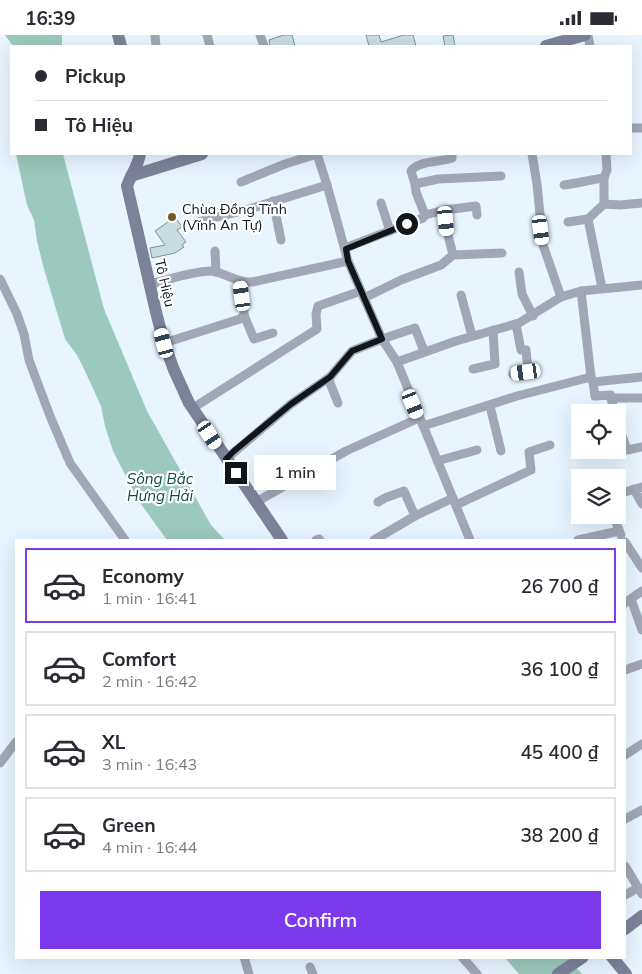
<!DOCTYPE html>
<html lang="en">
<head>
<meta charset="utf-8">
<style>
  body { margin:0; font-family:Mulish,sans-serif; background:#f2f2f3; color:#2b2b33; height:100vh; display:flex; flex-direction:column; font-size:19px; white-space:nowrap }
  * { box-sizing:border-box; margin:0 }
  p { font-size:16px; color:#7c7c81 }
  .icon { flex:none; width:28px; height:28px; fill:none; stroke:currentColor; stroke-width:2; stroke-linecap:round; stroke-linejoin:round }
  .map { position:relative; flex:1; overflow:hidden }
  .details { position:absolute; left:15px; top:504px; width:611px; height:420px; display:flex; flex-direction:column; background:#fff; border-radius:0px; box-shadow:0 5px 20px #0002 }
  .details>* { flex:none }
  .hud { position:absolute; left:10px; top:10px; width:622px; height:110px; border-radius:0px; box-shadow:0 5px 20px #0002; display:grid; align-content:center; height:110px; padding:0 25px; background:#fff }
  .tools { position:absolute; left:571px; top:369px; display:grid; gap:10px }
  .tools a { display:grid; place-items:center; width:55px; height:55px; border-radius:0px; background:#fff; box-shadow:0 5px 20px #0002; font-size:25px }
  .end { position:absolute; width:22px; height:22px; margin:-11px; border:6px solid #10161a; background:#fff; box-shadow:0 0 0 2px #fff }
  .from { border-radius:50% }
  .bubble { position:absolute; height:35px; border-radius:0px; background:#fff; box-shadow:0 5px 20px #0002; font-size:16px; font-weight:600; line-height:35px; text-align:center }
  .car { position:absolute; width:15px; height:30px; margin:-15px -8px; border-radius:6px; box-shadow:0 0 4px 1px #0007; background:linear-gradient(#fff 24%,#345 0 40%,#fff 0 76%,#345 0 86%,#fff 0) }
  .hud b { display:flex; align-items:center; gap:18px; height:48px; font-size:19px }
  .hud b+b { border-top:1px solid #e1e1e2 }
  .hud i { width:12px; height:12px; background:#2b2b33 }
  ul { padding:9px 0 0; list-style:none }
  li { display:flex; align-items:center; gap:15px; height:75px; margin:0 10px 8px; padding:0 15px; border:2px solid #e1e1e2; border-radius:0px }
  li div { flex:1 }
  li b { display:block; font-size:19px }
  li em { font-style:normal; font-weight:600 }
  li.current { border-color:#7c3aed }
  li>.icon { width:45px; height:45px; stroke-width:1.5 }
  .primary-button { display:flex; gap:10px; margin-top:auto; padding:10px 25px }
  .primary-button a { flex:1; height:58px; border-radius:0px; background:#7c3aed; color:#fff; font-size:20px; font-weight:600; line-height:58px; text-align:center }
  .status { display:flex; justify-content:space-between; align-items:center; height:35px; padding:0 25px; background:#fff; direction:ltr }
  .status svg { height:14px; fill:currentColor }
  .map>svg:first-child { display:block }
  .water { fill:#9cc9bd }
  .building { fill:#c7dde1; stroke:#7c9195 }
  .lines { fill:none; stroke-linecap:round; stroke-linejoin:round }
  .street { stroke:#a2a7b6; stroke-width:9 }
  .secondary { stroke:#7c8298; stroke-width:12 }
  .route { stroke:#10161a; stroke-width:6 }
  .poi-dot { fill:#715729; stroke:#fff; stroke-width:2 }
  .labels { text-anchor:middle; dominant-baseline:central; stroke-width:4.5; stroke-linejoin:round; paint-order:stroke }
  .poi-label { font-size:14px; fill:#10161a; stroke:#fff; text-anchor:start }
  .street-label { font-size:14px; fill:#10161a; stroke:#fff }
  .water-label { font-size:15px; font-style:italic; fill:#0c4b3f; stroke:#fff }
</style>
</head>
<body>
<div class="status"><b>16:39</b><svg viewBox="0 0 49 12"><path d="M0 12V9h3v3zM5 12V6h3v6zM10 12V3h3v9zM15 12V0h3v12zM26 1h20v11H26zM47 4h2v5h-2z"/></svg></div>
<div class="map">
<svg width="642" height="939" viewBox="0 0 642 939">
  <rect width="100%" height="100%" fill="#e8f5ff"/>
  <g class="water">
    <path d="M5,0H62V11H13Z"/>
    <path d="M16,119H63L104,274L147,376L211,490L225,505H167L138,465L113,416L105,391L101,371L85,336L77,320L65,304L44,234L37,206L34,185L27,170Z"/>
    <path d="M505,923H567L582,939H519Z"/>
  </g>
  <g class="building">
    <path d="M284,0H292L295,11H270L269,5Z"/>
    <path d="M366,0H379L381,7L404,0H413L416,11H369Z"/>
    <path d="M453,0L455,11H445L443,1Z"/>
    <path d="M175,182L182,192L177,195L186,207L182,210L184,212L175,218L152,223L150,213L165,210L155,196Z"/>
  </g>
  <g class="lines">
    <g class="street">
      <path d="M155,0L156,11"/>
      <path d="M207,0L210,11"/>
      <path d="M260,0L264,11"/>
      <path d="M588,0L590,11"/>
      <path d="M631,93H642"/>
      <path d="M317,119L327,150L348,226L382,304L397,327L470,505"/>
      <path d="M532,119L537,149L543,210L561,262"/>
      <path d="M241,147L285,129L317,119"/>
      <path d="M415,149L411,136C418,126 438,127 449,124L452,123V119"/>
      <path d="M564,150C578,148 590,145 604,143"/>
      <path d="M273,166L281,205"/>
      <path d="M381,168L390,196"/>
      <path d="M604,169L620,170L642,168"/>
      <path d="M445,175L447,196L453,220"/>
      <path d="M425,180L445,175L476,171L477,180"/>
      <path d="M197,187L246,175L327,150"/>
      <path d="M568,187L588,184"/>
      <path d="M345,213L423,183L425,180L416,157L415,149L438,144L501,141"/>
      <path d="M215,216L216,237"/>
      <path d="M519,237L522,259L533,281"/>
      <path d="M0,244L17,279L24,299L29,325L50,381L70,428L125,505"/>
      <path d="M150,249C168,245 193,236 211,236C224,237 236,248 252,247L348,226"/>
      <path d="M602,253L588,184L604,169V143L607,135L606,119"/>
      <path d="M581,256L591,342"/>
      <path d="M461,260L472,301"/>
      <path d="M364,263L401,245L441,230L453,220L502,218"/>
      <path d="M244,280L254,304L273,298"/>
      <path d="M164,308L240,284L244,280V276L240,247"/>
      <path d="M397,327L456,306L519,288L561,262L581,256L642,250"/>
      <path d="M473,334L495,329L493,295"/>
      <path d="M513,339L526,337L528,335L526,315H521L516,289"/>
      <path d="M328,343L338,368"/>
      <path d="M593,347L595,361L611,360V363H642"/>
      <path d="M611,363L615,378"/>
      <path d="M490,371L501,416"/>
      <path d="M193,373L317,294L316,279L318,271L361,256"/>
      <path d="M618,389L627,415L642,412"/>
      <path d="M423,391L517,361L591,342L593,347L642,342"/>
      <path d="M226,424L291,369L330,342L352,316L382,304L415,293L424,316"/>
      <path d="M437,426L477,415"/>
      <path d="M634,454L642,469"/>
      <path d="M618,459L642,452"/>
      <path d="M256,467L346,416L419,383"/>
      <path d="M378,467L385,463L404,456L415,481"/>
      <path d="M456,470L531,435L529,417L550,410"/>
      <path d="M613,480L621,500"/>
      <path d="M316,505L319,504L320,505"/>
      <path d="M374,505L415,481L453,463"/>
      <path d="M578,505L619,496"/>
      <path d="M625,507L642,533"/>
      <path d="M631,564L642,595"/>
      <path d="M625,568L642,556"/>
      <path d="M625,635L642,629"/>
      <path d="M625,720L642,709"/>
      <path d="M0,728L16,707"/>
      <path d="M625,784L642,775"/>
      <path d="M625,831L642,859"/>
      <path d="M625,860L638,853"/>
      <path d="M244,922L249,939"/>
      <path d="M462,922L477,939"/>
      <path d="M310,932L313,939"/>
    </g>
    <g class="secondary">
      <path d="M118,0L121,11"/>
      <path d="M546,11L585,0"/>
      <path d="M140,119C138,131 131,140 127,151L156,277L164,308L174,335L189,368L282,505"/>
      <path d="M131,141L202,119"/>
      <path d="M625,894L642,881"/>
      <path d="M612,922L626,939"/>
      <path d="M558,939L583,922"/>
    </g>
  </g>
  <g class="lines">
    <path class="route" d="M236,438L226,424L234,416L291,369L330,342L352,316L382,304L348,226L346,214L407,189"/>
  </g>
  <circle class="poi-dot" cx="172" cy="182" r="5"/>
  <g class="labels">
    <g class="poi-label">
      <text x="182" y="174">Chùa Đồng Tĩnh<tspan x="182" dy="16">(Vĩnh An Tự)</tspan></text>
    </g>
    <g class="street-label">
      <text transform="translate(165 248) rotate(77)">Tô Hiệu</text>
    </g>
    <g class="water-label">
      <text x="160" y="443">Sông Bắc<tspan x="160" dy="17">Hưng Hải</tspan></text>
    </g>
  </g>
</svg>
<div class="tools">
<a><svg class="icon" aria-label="locate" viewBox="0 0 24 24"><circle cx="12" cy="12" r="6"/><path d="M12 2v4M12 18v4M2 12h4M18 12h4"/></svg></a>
<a><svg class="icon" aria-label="layers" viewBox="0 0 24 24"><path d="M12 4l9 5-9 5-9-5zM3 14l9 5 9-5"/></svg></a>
</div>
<i class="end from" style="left:407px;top:189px"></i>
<i class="end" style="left:236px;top:438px"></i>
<div class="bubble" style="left:254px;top:420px;width:82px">1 min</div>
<i class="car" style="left:446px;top:186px;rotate:174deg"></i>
<i class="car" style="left:541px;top:195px;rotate:173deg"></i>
<i class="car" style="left:242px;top:261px;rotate:352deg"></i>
<i class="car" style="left:164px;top:308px;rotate:345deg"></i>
<i class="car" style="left:526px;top:337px;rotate:262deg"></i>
<i class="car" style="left:413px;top:369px;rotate:158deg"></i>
<i class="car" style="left:210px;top:400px;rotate:147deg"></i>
<div class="hud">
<b><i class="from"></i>Pickup</b>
<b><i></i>Tô Hiệu</b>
</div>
<section class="details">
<ul>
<li class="current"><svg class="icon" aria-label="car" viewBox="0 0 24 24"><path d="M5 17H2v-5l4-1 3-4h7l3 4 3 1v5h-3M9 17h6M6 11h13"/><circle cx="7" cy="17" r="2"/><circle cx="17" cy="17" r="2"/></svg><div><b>Economy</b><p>1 min · 16:41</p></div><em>26 700 ₫</em></li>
<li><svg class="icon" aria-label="car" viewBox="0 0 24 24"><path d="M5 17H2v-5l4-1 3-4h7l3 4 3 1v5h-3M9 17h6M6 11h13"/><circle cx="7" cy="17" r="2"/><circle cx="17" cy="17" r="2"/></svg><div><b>Comfort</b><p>2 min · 16:42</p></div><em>36 100 ₫</em></li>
<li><svg class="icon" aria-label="car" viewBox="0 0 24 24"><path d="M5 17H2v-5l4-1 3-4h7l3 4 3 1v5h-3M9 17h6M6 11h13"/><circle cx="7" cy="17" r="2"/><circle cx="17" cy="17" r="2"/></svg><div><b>XL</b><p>3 min · 16:43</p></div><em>45 400 ₫</em></li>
<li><svg class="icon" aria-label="car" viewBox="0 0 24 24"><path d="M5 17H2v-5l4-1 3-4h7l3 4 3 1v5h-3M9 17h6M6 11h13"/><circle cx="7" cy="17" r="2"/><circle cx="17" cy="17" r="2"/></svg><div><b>Green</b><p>4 min · 16:44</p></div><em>38 200 ₫</em></li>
</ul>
<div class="primary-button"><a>Confirm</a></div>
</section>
</div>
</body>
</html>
